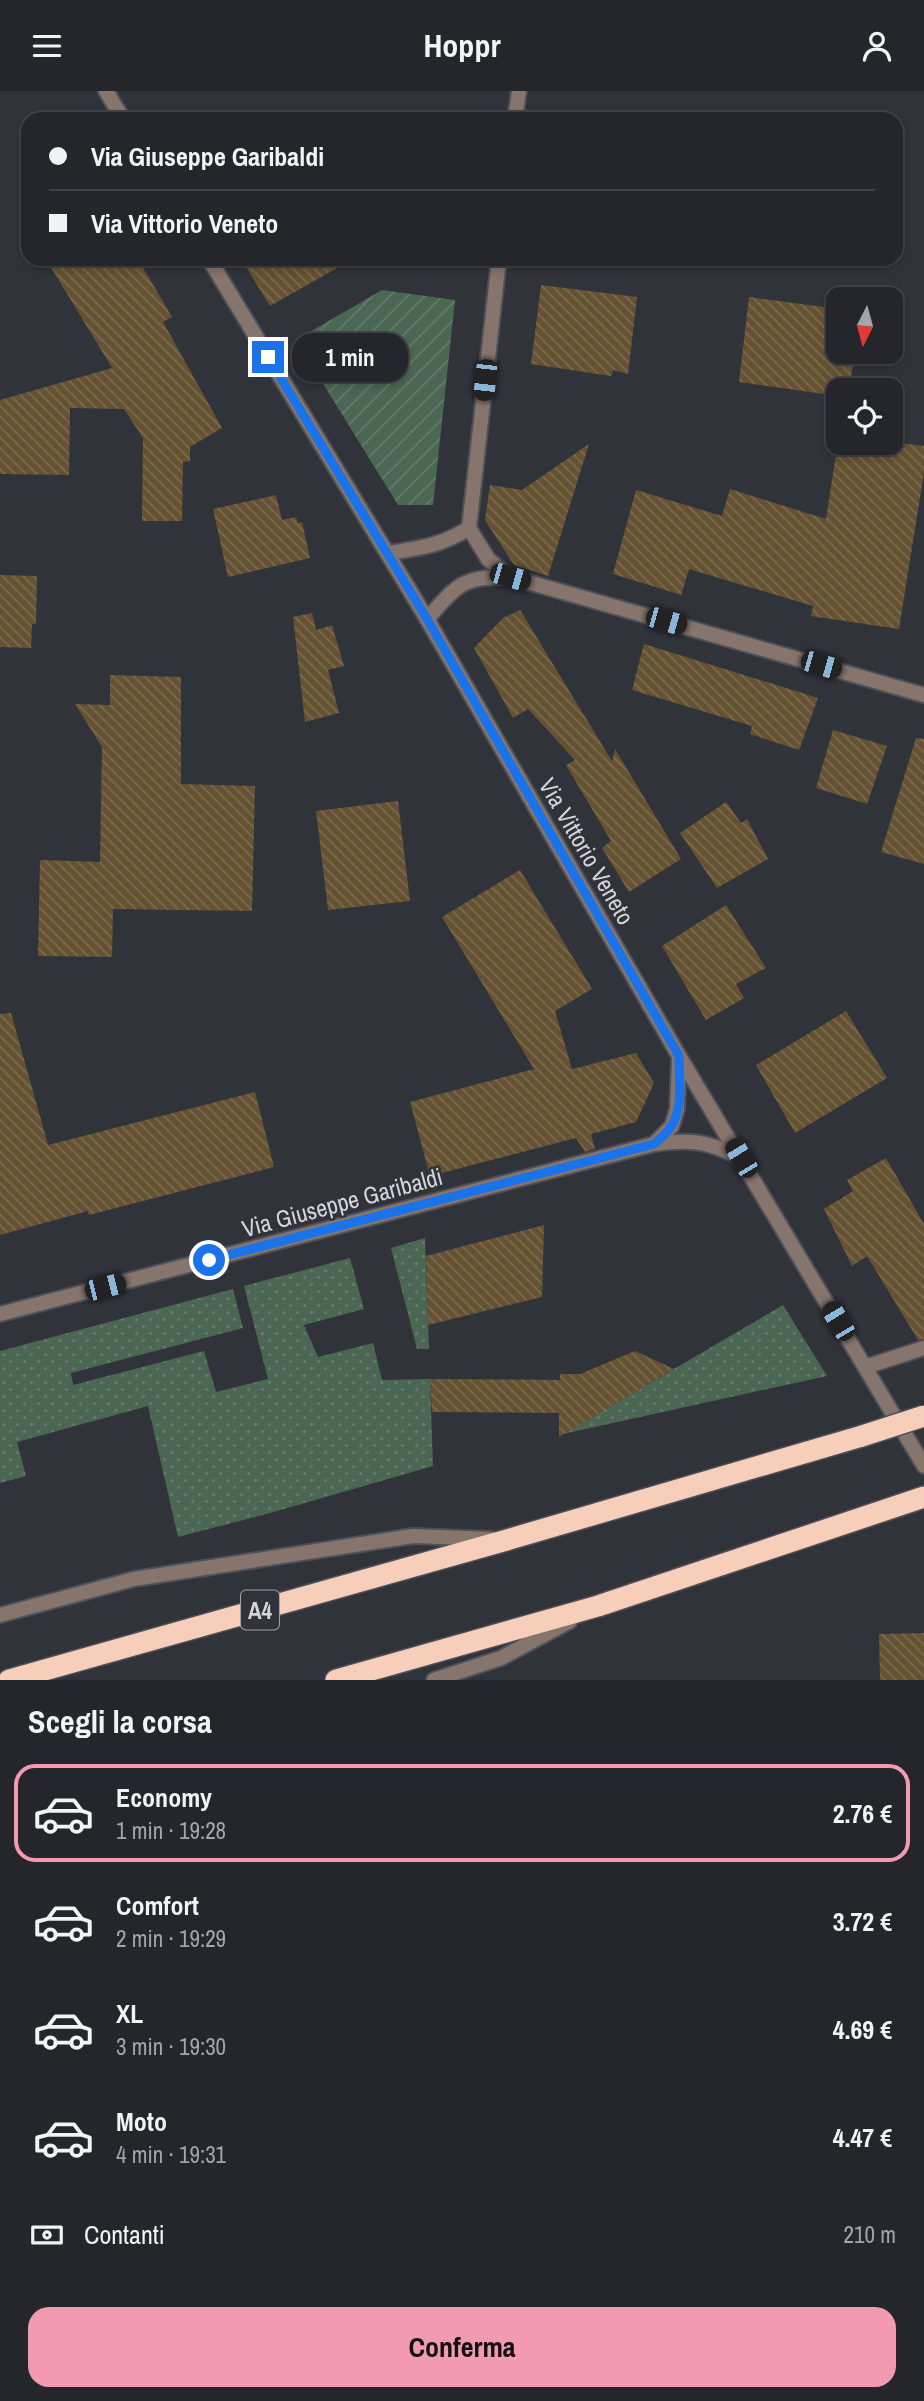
<!DOCTYPE html>
<html lang="it">
<head>
<meta charset="utf-8">
<style>
  body { margin:0; font-family:"Archivo Narrow",sans-serif; background:#2d2e34; color:#f1f3f6; height:100vh; display:flex; flex-direction:column; font-size:26px; white-space:nowrap }
  * { box-sizing:border-box; margin:0 }
  p { font-size:23px; color:#a3a5a9 }
  .icon { flex:none; width:38px; height:38px; fill:none; stroke:currentColor; stroke-width:2; stroke-linecap:round; stroke-linejoin:round }
  .map { position:relative; height:1589px; overflow:hidden }
  .side { display:flex; flex-direction:column; background:#25262c; flex:1 }
  .side>* { flex:none }
  .guide { position:absolute; left:21px; top:21px; width:882px; height:154px; border-radius:21px; box-shadow:0 4px 10px #0003,0 0 0 2px #424348; display:grid; align-content:center; height:154px; padding:0 28px; background:#25262c }
  .needle { width:46px; rotate:186deg }
  .controls { position:absolute; left:826px; top:196px; display:grid; gap:14px }
  .controls a { display:grid; place-items:center; width:77px; height:77px; border-radius:14px; background:#25262c; box-shadow:0 4px 10px #0003,0 0 0 2px #424348; font-size:35px }
  .end { position:absolute; width:32px; height:32px; margin:-16px; border:9px solid #1a73e8; background:#fff; box-shadow:0 0 0 4px #fff }
  .from { border-radius:50% }
  .bubble { position:absolute; height:49px; border-radius:21px; background:#25262c; box-shadow:0 4px 10px #0003,0 0 0 2px #424348; font-size:23px; font-weight:800; line-height:49px; text-align:center }
  .car { position:absolute; width:21px; height:42px; margin:-21px -10px; border-radius:9px; box-shadow:0 0 5px 2px #0007; background:linear-gradient(#222 24%,#8ab4d8 0 40%,#222 0 76%,#8ab4d8 0 86%,#222 0) }
  .guide b { display:flex; align-items:center; gap:24px; height:66px; font-size:26px }
  .guide b+b { border-top:2px solid #424348 }
  .guide i { width:18px; height:18px; background:#f1f3f6 }
  ul { padding:0; list-style:none }
  li { display:flex; align-items:center; gap:21px; height:98px; margin:0 14px 10px; padding:0 14px; border:4px solid transparent; border-radius:21px }
  li div { flex:1 }
  li b { display:block; font-size:26px }
  li em { font-style:normal; font-weight:800 }
  li.selected { border-color:#f29aaf }
  li>.icon { width:63px; height:63px; stroke-width:1.5 }
  h2 { padding:0 28px; font-size:32px; line-height:84px }
  .pay { display:flex; align-items:center; gap:18px; height:77px; padding:0 28px; font-size:26px }
  .pay p { margin-inline-start:auto }
  .primary-button { display:flex; gap:14px; margin-top:auto; padding:14px 28px }
  .primary-button a { flex:1; height:80px; border-radius:21px; background:#f29aaf; color:#111; font-size:28px; font-weight:800; line-height:80px; text-align:center }
  header { display:flex; justify-content:space-between; align-items:center; height:91px; padding:0 28px; background:#25262c; font-size:32px; font-weight:800 }
  .map>svg:first-child { display:block }
  .grass { fill:url(#grass-dots) }
  .garden { fill:url(#garden-furrows) }
  .building { fill:url(#building-back-hatch) }
  .lines { fill:none; stroke-linecap:round; stroke-linejoin:round }
  .service-casing { stroke:#4f5057; stroke-width:18 }
  .minor-casing { stroke:#4f5057; stroke-width:18 }
  .tertiary-casing { stroke:#4f5057; stroke-width:18 }
  .motorway-casing { stroke:#4f5057; stroke-width:24 }
  .service { stroke:#85756c; stroke-width:14 }
  .minor { stroke:#85756c; stroke-width:14 }
  .tertiary { stroke:#85756c; stroke-width:14 }
  .motorway { stroke:#f6ceb9; stroke-width:21 }
  .motorway-bridge-casing { stroke:#4f5057; stroke-width:24; stroke-linecap:butt }
  .motorway-bridge { stroke:#f6ceb9; stroke-width:21 }
  .route { stroke:#1a73e8; stroke-width:9 }
  .labels { text-anchor:middle; dominant-baseline:central; stroke-width:5; stroke-linejoin:round; paint-order:stroke }
  .shield { fill:#31333a; stroke:#a4a5ab; stroke-width:2 }
  .shield-label { font-size:23px; font-weight:bold; fill:#d5d6db }
  .street-label { font-size:24px; fill:#d5d6db; stroke:#31333a }
</style>
</head>
<body>
<header><svg class="icon" aria-label="menu" viewBox="0 0 24 24"><path d="M4 6h16M4 12h16M4 18h16"/></svg>Hoppr<svg class="icon" aria-label="person" viewBox="0 0 24 24"><circle cx="12" cy="8" r="4"/><path d="M4 21q1-7 8-7t8 7"/></svg></header>
<div class="map">
<svg width="924" height="1589" viewBox="0 0 924 1589">
  <defs>
    <pattern id="grass-dots" width="8" height="8" patternUnits="userSpaceOnUse" patternTransform="scale(1.75)"><rect width="8" height="8" fill="#4b6652"/><path d="M2 2h.1M6 6h.1" fill="none" stroke="#647b6a" stroke-width="1.8" stroke-linecap="round"/></pattern>
    <pattern id="garden-furrows" width="10" height="10" patternUnits="userSpaceOnUse" patternTransform="scale(1.75)"><rect width="10" height="10" fill="#4b6652"/><path d="M-1 1l2-2M0 10L10 0M9 11l2-2" fill="none" stroke="#647b6a"/></pattern>
    <pattern id="building-back-hatch" width="6" height="6" patternUnits="userSpaceOnUse" patternTransform="scale(1.75)"><rect width="6" height="6" fill="#655232"/><path d="M-1 5l2 2M0 0l6 6M5-1l2 2" fill="none" stroke="#7a6a4f"/></pattern>
  </defs>
  <rect width="100%" height="100%" fill="#31333a"/>
  <g class="grass">
    <path d="M425,1147L429,1258H417L391,1157Z"/>
    <path d="M350,1167L364,1218L304,1234L318,1266L373,1252L382,1289L430,1288L433,1375L270,1422L178,1446L148,1315L17,1351L26,1385L0,1392V1260L233,1198L243,1237L71,1282L73,1294L204,1260L216,1301L268,1288L244,1195Z"/>
    <path d="M783,1214L827,1285L563,1343Z"/>
  </g>
  <path class="garden" d="M382,199L455,209L433,414H398L296,249Z"/>
  <g class="building">
    <path d="M46,168H138L172,226L163,231L222,337L190,356V370L183,371L182,430H142L143,347L124,318L70,317L69,384L0,383V309L112,277Z"/>
    <path d="M241,168H353L270,215Z"/>
    <path d="M541,194L637,206L628,283L613,279L611,285L531,273Z"/>
    <path d="M749,206L838,218V261H855L849,299H838V305L739,291Z"/>
    <path d="M838,351H891L924,355V381L899,538L811,525L813,515L689,478L681,504L613,483L636,399L722,425L730,398L826,428Z"/>
    <path d="M589,353L548,485L514,474L485,429L490,394L522,399Z"/>
    <path d="M276,404L282,429L296,426L298,432L302,431L310,467L228,486L213,418Z"/>
    <path d="M0,484L37,485L36,533H32L31,557L0,556Z"/>
    <path d="M520,519L612,670L615,658L681,768L629,801L602,757L611,750L566,674L575,669L528,618L513,627L474,557L503,527Z"/>
    <path d="M312,522L316,539L332,534L344,575L328,579L339,622L305,631L293,526Z"/>
    <path d="M644,553L818,607L799,659L750,643L752,635L632,599Z"/>
    <path d="M110,584L181,586V693L255,695L252,820L113,818L112,866L38,865L40,769L100,771L102,656L75,613L110,614Z"/>
    <path d="M833,639L887,655L867,713L816,697Z"/>
    <path d="M916,647L924,648V773L881,761Z"/>
    <path d="M398,710L410,810L328,819L316,720Z"/>
    <path d="M726,711L741,732L747,728L768,768L717,797L680,742Z"/>
    <path d="M520,779L592,898L555,920L572,978L636,962L654,992L636,1031L591,1043L595,1058L591,1059L585,1061L576,1047L430,1085L410,1011L534,978L442,826Z"/>
    <path d="M726,814L766,877L736,893L744,907L706,929L662,855Z"/>
    <path d="M846,920L887,987L795,1042L756,974Z"/>
    <path d="M11,922L48,1054L255,1001L274,1076L89,1124L88,1120L0,1144V923Z"/>
    <path d="M886,1067L924,1133V1248L918,1249L867,1165L852,1175L824,1118L853,1100L847,1089Z"/>
    <path d="M544,1134L542,1206L428,1234L426,1165Z"/>
    <path d="M635,1260L674,1278L559,1346V1322L432,1321L430,1288L560,1289V1283H580Z"/>
    <path d="M924,1542V1589H880L879,1543Z"/>
  </g>
  <g class="lines">
    <defs>
      <g id="service">
        <path d="M865,1276L924,1257"/>
        <path d="M0,1524L134,1488L413,1445L491,1448"/>
        <path d="M434,1589L501,1567L570,1530"/>
      </g>
      <g id="minor">
        <path d="M515,28L519,0"/>
        <path d="M469,437L488,468L510,486"/>
        <path d="M388,462C420,457 441,455 469,437L499,168"/>
        <path d="M427,528C459,492 462,486 510,486L924,604"/>
      </g>
      <g id="tertiary">
        <path d="M106,0L123,28"/>
        <path d="M209,168L427,528L679,965L924,1375"/>
        <path d="M654,1053L672,1035L677,1018L679,968"/>
        <path d="M0,1223L654,1053C690,1048 707,1050 739,1066"/>
      </g>
      <g id="motorway">
        <path d="M9,1589L510,1448L862,1345"/>
        <path d="M336,1589L598,1515L924,1406"/>
      </g>
    </defs>
    <use href="#service" class="service-casing"/>
    <use href="#minor" class="minor-casing"/>
    <use href="#tertiary" class="tertiary-casing"/>
    <use href="#motorway" class="motorway-casing"/>
    <use href="#service" class="service"/>
    <use href="#minor" class="minor"/>
    <use href="#tertiary" class="tertiary"/>
    <use href="#motorway" class="motorway"/>
    <defs>
      <path id="motorway-bridge" d="M862,1345L924,1325"/>
    </defs>
    <use href="#motorway-bridge" class="motorway-bridge-casing"/>
    <use href="#motorway-bridge" class="motorway-bridge"/>
  </g>
  <g class="lines">
    <path class="route" d="M209,1169L654,1053C660,1048 666,1043 670,1037C684,1018 679,987 679,965L427,528L268,266"/>
  </g>
  <g class="labels">
    <rect class="shield" x="241" y="1499.5" width="38" height="39" rx="5"/>
    <g class="shield-label">
      <text x="260" y="1519">A4</text>
    </g>
    <g class="street-label">
      <text transform="translate(587 760) rotate(60)">Via Vittorio Veneto</text>
      <text transform="translate(342 1111) rotate(-15)">Via Giuseppe Garibaldi</text>
    </g>
  </g>
</svg>
<div class="controls">
<a><svg class="needle" viewBox="-14 -14 28 28"><path d="M0-13l5 13h-10z" fill="#e53935"/><path d="M0 13l5-13h-10z" fill="#a3a5a9"/></svg></a>
<a><svg class="icon" aria-label="locate" viewBox="0 0 24 24"><circle cx="12" cy="12" r="6"/><path d="M12 2v4M12 18v4M2 12h4M18 12h4"/></svg></a>
</div>
<i class="end from" style="left:209px;top:1169px"></i>
<i class="end" style="left:268px;top:266px"></i>
<div class="bubble" style="left:292px;top:242px;width:116px">1 min</div>
<i class="car" style="left:485px;top:289px;rotate:186deg"></i>
<i class="car" style="left:510px;top:486px;rotate:106deg"></i>
<i class="car" style="left:666px;top:530px;rotate:106deg"></i>
<i class="car" style="left:821px;top:574px;rotate:106deg"></i>
<i class="car" style="left:741px;top:1067px;rotate:329deg"></i>
<i class="car" style="left:105px;top:1196px;rotate:76deg"></i>
<i class="car" style="left:838px;top:1230px;rotate:329deg"></i>
<div class="guide">
<b><i class="from"></i>Via Giuseppe Garibaldi</b>
<b><i></i>Via Vittorio Veneto</b>
</div>
</div>
<section class="side">
<h2>Scegli la corsa</h2>
<ul>
<li class="selected"><svg class="icon" aria-label="car" viewBox="0 0 24 24"><path d="M5 17H2v-5l4-1 3-4h7l3 4 3 1v5h-3M9 17h6M6 11h13"/><circle cx="7" cy="17" r="2"/><circle cx="17" cy="17" r="2"/></svg><div><b>Economy</b><p>1 min · 19:28</p></div><em>2.76 €</em></li>
<li><svg class="icon" aria-label="car" viewBox="0 0 24 24"><path d="M5 17H2v-5l4-1 3-4h7l3 4 3 1v5h-3M9 17h6M6 11h13"/><circle cx="7" cy="17" r="2"/><circle cx="17" cy="17" r="2"/></svg><div><b>Comfort</b><p>2 min · 19:29</p></div><em>3.72 €</em></li>
<li><svg class="icon" aria-label="car" viewBox="0 0 24 24"><path d="M5 17H2v-5l4-1 3-4h7l3 4 3 1v5h-3M9 17h6M6 11h13"/><circle cx="7" cy="17" r="2"/><circle cx="17" cy="17" r="2"/></svg><div><b>XL</b><p>3 min · 19:30</p></div><em>4.69 €</em></li>
<li><svg class="icon" aria-label="car" viewBox="0 0 24 24"><path d="M5 17H2v-5l4-1 3-4h7l3 4 3 1v5h-3M9 17h6M6 11h13"/><circle cx="7" cy="17" r="2"/><circle cx="17" cy="17" r="2"/></svg><div><b>Moto</b><p>4 min · 19:31</p></div><em>4.47 €</em></li>
</ul>
<div class="pay"><svg class="icon" aria-label="cash" viewBox="0 0 24 24"><path d="M3 7h18v10H3z"/><circle cx="12" cy="12" r="2"/></svg>Contanti<p>210 m</p></div>
<div class="primary-button"><a>Conferma</a></div>
</section>
</body>
</html>
